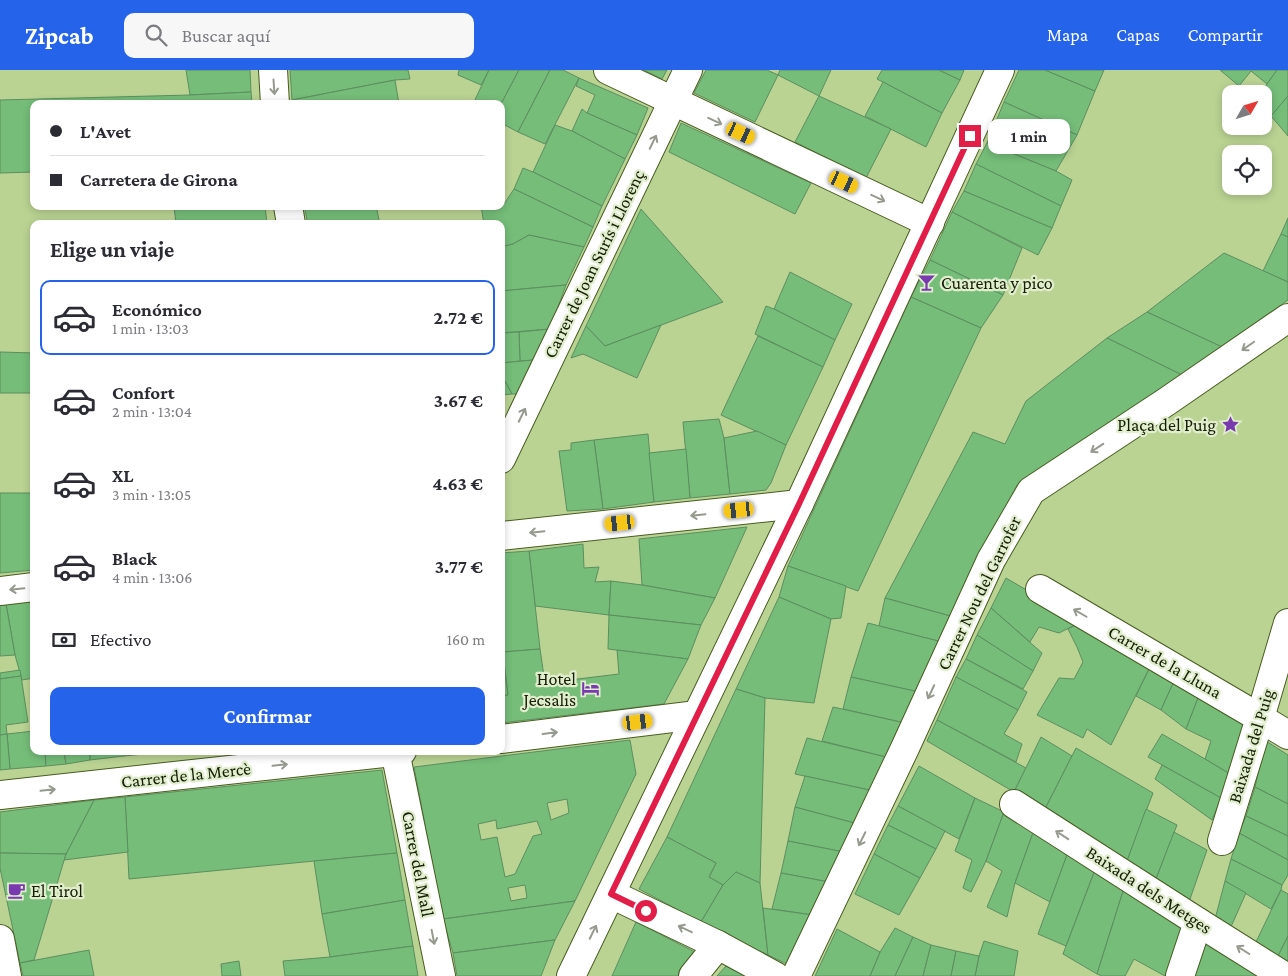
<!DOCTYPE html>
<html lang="es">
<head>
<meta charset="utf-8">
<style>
  body { margin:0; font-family:"Crimson Pro",serif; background:#f7f7f7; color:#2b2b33; height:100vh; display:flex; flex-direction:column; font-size:19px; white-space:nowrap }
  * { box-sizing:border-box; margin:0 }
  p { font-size:16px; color:#7c7c81 }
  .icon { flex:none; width:28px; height:28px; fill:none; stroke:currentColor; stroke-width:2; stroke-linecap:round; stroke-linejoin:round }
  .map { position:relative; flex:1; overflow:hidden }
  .sheet { position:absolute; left:30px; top:150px; width:475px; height:535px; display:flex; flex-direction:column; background:#fff; border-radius:10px; box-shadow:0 2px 8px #0003 }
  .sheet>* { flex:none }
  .top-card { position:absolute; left:30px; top:30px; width:475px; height:110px; border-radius:10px; box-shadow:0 2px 8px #0003; display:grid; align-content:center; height:110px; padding:0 20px; background:#fff }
  .needle { width:32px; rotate:51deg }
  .tools { position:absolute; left:1222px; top:15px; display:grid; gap:10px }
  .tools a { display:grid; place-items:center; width:50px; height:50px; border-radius:10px; background:#fff; box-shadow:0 2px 8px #0003; font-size:25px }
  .end { position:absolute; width:22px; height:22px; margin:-11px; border:6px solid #e11d48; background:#fff; box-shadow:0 0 0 2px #fff }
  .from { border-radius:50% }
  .bubble { position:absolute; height:35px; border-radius:10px; background:#fff; box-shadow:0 2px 8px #0003; font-size:16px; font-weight:700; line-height:35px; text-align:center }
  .car { position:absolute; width:15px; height:30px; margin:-15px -8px; border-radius:6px; box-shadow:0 0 4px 1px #0007; background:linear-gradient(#f5c518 24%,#345 0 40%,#f5c518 0 76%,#345 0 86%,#f5c518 0) }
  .top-card b { display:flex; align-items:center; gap:18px; height:48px; font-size:19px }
  .top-card b+b { border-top:1px solid #e1e1e2 }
  .top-card i { width:12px; height:12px; background:#2b2b33 }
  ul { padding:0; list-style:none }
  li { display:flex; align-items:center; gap:15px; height:75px; margin:0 10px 8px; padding:0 10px; border:2px solid transparent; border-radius:10px }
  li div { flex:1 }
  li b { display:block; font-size:19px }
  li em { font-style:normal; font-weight:700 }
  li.on { border-color:#2563eb }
  li>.icon { width:45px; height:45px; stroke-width:1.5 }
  h2 { padding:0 20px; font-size:22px; line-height:60px }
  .pay { display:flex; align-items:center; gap:12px; height:55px; padding:0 20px; font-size:19px }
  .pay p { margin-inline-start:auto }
  .action { display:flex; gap:10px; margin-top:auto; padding:10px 20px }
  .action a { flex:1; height:58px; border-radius:10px; background:#2563eb; color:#fff; font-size:20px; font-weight:700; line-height:58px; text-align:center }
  header { display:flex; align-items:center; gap:30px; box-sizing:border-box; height:70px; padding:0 25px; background:#2563eb; color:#fff }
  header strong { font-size:24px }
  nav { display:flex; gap:28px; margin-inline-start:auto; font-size:18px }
  .search { width:350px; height:45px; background:#f7f7f7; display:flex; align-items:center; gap:12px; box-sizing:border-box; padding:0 18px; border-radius:10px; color:#7c7c81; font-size:19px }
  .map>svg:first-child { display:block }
  .building { fill:#75bd79; stroke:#5c8e5f; fill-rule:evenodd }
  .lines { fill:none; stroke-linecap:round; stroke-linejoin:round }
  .street-casing { stroke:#485d20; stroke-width:30 }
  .street { stroke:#fff; stroke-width:28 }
  .oneway { stroke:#969a8e }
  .route { stroke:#e11d48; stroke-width:6 }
  .labels { text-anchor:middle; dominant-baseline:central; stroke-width:4.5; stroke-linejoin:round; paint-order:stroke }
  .street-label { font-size:18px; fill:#161e05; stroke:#e1eece }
  .poi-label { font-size:18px; fill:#161e05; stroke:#e1eece; text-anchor:start }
</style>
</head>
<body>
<header>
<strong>Zipcab</strong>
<div class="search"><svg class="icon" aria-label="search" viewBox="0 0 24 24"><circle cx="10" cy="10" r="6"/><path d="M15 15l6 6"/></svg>Buscar aquí</div>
<nav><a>Mapa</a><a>Capas</a><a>Compartir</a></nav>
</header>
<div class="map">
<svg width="1288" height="906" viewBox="0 0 1288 906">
  <rect width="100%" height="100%" fill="#bad392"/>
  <g class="building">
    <path d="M186,0H250L251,22L190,25Z"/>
    <path d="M290,0H408L410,9L395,10L292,30Z"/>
    <path d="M459,0H489L481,15L458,5Z"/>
    <path d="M489,0H519L501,34H473Z"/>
    <path d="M519,0H550L518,62L501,53V34Z"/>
    <path d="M550,0H563L579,8L545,74L518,62Z"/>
    <path d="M644,0H667L662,9Z"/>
    <path d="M706,0H767L778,5L755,52L694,23Z"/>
    <path d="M780,0H831L819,26L778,5Z"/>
    <path d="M882,0H939L960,10L942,43L877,9Z"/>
    <path d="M939,0H964L960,10Z"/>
    <path d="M1019,0H1045L1095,21L1077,65L1004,32Z"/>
    <path d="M1045,0H1104L1095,21Z"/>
    <path d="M1220,0H1277L1267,14L1251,1L1239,16Z"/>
    <path d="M1277,0H1288V26L1264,55V24H1260Z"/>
    <path d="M579,8L648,38L637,65L587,43L595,25L576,16Z"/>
    <path d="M395,10L399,34H292V30Z"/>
    <path d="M883,12L942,43L926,77L865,46Z"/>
    <path d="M251,22L252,34H34V102L0,103V30L190,25Z"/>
    <path d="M819,26L891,59L866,108L795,72Z"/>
    <path d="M1288,26V66L1271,46Z"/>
    <path d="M1004,32L1077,65L1056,101L987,73Z"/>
    <path d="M582,39L587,43L637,65L625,89L572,61Z"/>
    <path d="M681,53L811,113L795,144L669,82Z"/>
    <path d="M555,55L572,61L625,89L602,136L533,102Z"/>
    <path d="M987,73L1056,101L1072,110L1061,136L976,94Z"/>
    <path d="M976,94L1061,136L1052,158L964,121Z"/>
    <path d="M523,98L533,102L602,136L593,157L514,119Z"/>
    <path d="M514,119L593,157L584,177L529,165L513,174L501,177V154H484L481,136H501V134H504Z"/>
    <path d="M964,121L1052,158L1038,185L952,142Z"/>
    <path d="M174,136H265L267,154H176Z"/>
    <path d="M304,136H376L380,154H308Z"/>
    <path d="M641,139L723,232L605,276L586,256Z"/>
    <path d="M952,142L1022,178L1003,225L930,190Z"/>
    <path d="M1288,148V167L1281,164Z"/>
    <path d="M1281,164L1288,167V212L1263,201Z"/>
    <path d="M529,165L584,177L566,215L501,221V177L513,174Z"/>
    <path d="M1224,183L1288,212V230L1222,277L1147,242Z"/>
    <path d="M930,190L1003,225L981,258L911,227Z"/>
    <path d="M790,202L852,234L835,270L774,239Z"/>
    <path d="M566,215L550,259L501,263V221Z"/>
    <path d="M911,227L981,258L858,521L788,496Z"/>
    <path d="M766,236L774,239L835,270L823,297L755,264Z"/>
    <path d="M1147,242L1222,277L1182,305L1107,268Z"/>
    <path d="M661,255L637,308L583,284L571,288L586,256L605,276Z"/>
    <path d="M550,259L533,290L520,291L519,262Z"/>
    <path d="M519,262L520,291L501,293V263Z"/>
    <path d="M758,266L823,297L786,375L721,345Z"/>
    <path d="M1107,268L1182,305L1017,415L954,547L885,528L973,362L1005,374L1026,331Z"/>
    <path d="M0,282L34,283V323H0Z"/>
    <path d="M533,290L518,324H512L501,304V293Z"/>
    <path d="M501,304L512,324L501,325Z"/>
    <path d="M719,349L724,368L730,424L690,428L683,352Z"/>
    <path d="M757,361L786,375L771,413L766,420L730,424L724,368Z"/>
    <path d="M648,364L654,432L603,439L594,370Z"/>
    <path d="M594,370L603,439L567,441L559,381L571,380V373Z"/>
    <path d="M686,379L690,428L654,432L649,383Z"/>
    <path d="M0,423H34V500L0,503Z"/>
    <path d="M747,457L715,528L642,515L639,469Z"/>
    <path d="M583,474L584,498L599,497L595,512L611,511L609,545L535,536L529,481Z"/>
    <path d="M529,481L540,579L503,582L501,576V483Z"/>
    <path d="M788,496L846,516L841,548L831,549L779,527Z"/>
    <path d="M1006,508L1081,552L1059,563L1039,557L1030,572L991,538Z"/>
    <path d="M611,511L642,515L715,528L701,555L609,545Z"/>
    <path d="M779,527L831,549L814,633L765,628L736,619Z"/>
    <path d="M885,528L954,547L942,572L879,556Z"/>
    <path d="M34,531V608L22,610L15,585L6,534Z"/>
    <path d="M6,534L15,585L0,586V535Z"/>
    <path d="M991,538L1042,583L1033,601L977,565Z"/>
    <path d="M609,545L701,555L688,589L608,579Z"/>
    <path d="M1081,552L1151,595L1111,675L1087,659L1083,668L1037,645L1059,608L1074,609L1083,592L1077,577L1068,559Z"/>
    <path d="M868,553L942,572L919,622L851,607Z"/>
    <path d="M977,565L1033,601L1023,619L966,589Z"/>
    <path d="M501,576L508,625L501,626Z"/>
    <path d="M540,579L545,613L619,604L617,580L688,589L664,634L501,653V626L508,625L503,582Z"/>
    <path d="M966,589L1027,622L1018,640L956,607Z"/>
    <path d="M1151,595L1175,609L1161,640L1136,626Z"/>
    <path d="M20,600L21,606L0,609V603Z"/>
    <path d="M21,606L28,652L6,655L7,664L0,665V609Z"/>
    <path d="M851,607L919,622L905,653L843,639Z"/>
    <path d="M956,607L1018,640L1004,664L1022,674L1016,692L937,650Z"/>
    <path d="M1175,609L1200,623L1186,659L1161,640Z"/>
    <path d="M736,619L765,628L760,813L736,802L723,815L709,807L716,793L667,767Z"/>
    <path d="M1200,623L1248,657L1230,704L1205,689L1211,671L1186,659Z"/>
    <path d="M833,637L905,653L890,688L822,671Z"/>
    <path d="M937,650L1026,698L1014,722L927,671Z"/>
    <path d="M34,661V681H45L46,696L10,699L7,664Z"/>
    <path d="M7,664L10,699L0,700V665Z"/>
    <path d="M1162,664L1205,689L1230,704L1221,728L1148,687Z"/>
    <path d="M1041,667L1072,686L1044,741L1014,722Z"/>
    <path d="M807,668L890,688L874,721L795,704Z"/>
    <path d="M630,670L636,704L575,831L443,849L414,697ZM567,729L569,743L551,750L547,733ZM496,750L497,759L537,751L542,764L533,766L515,804L505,807L497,767L481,770L478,754ZM525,815L527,828L511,831L508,818Z"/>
    <path d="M1266,671L1288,685V734L1255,717Z"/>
    <path d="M1076,678L1153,723L1127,791L1044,741Z"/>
    <path d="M45,681H64L66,694L46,696Z"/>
    <path d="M64,681H90V690L66,694Z"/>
    <path d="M90,681H124V686L90,690Z"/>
    <path d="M124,681H162L163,682L124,686Z"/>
    <path d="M1162,695L1221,728L1212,750L1155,709Z"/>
    <path d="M919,696L975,728L959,769L898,736Z"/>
    <path d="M382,700L397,783L129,809L125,727Z"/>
    <path d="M805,706L874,721L858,754L795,737Z"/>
    <path d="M1255,717L1288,734V766L1246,746Z"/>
    <path d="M125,727L128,782L64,790L66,784L94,730Z"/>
    <path d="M975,728L1004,742L986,791L971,822L963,818L972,790L955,781Z"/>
    <path d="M94,730L66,784L0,783V742Z"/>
    <path d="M898,736L945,761L936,779L888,755Z"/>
    <path d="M795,737L858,754L844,782L788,771Z"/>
    <path d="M1146,739L1177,755L1156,809L1127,791Z"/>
    <path d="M1004,742L1034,760L1015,813L1007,847L987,837L1002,801L986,791Z"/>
    <path d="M1246,746L1288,766V790L1239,763Z"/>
    <path d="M888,755L936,779L920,808L874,784Z"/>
    <path d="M1034,760L1068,782L1050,832L1015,813Z"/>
    <path d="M1174,762L1207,780L1189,832L1156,809Z"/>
    <path d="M1239,763L1288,790V805L1282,815L1231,789Z"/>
    <path d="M667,767L716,793L709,807L723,815L701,852L639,819Z"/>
    <path d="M788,771L844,782L829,812L781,803Z"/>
    <path d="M1068,782L1095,800L1066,876L1038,864Z"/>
    <path d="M0,783L66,784L34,890L20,893L0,798Z"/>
    <path d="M397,783L405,830L322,844L314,791Z"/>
    <path d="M874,784L920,808L899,845L855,824Z"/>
    <path d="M1231,789L1282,815L1281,820L1271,839L1225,811Z"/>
    <path d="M1095,800L1124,818L1097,904L1063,884Z"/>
    <path d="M736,802L760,813L768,885L701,852L723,815Z"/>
    <path d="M781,803L829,812L813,845L772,839Z"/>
    <path d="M1225,811L1246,823L1230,859L1215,849Z"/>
    <path d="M1124,818L1187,857L1169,906H1165L1134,889L1125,906H1102L1097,904Z"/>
    <path d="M1281,820L1288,824V866L1277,888L1255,874Z"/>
    <path d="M405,830L413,876L330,887L322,844Z"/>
    <path d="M575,831L555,870L453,883L443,849Z"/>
    <path d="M763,838L813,845L789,895L768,885Z"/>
    <path d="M636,852L697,883L678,906H612Z"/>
    <path d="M895,858L913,867L895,906H870L880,882Z"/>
    <path d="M837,859L880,882L870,906H815Z"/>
    <path d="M1288,866V895L1277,888Z"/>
    <path d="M913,867L931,875L923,906H895Z"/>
    <path d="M555,870L541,906H457L453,883Z"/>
    <path d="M1205,870L1264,906H1193Z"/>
    <path d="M984,871L1018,881L1014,906H975L979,886Z"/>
    <path d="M931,875L956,881L951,906H923Z"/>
    <path d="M413,876L418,906H285L283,891L330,887Z"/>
    <path d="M89,880L94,906H23L20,893Z"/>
    <path d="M956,881L979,886L975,906H951Z"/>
    <path d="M239,891L241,906H222L221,894Z"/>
    <path d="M726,896L745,906H717Z"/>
  </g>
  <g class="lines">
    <defs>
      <g id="street">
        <path d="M273,0L275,34"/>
        <path d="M608,0L930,153"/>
        <path d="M288,136L291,154"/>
        <path d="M501,389L688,0"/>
        <path d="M501,466L799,434"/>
        <path d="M1040,519L1260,648L1288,665"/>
        <path d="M0,521L34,517"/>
        <path d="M501,669L697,645"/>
        <path d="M395,681L441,906"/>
        <path d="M0,725L402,681"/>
        <path d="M1014,734L1198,852L1284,906"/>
        <path d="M1222,771L1260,648L1288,553"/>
        <path d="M611,824L718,875L775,906"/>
        <path d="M0,869L7,906"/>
        <path d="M571,906L799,434L1000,0"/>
        <path d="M693,906L718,875"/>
        <path d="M796,906L905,678L991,490L1031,421L1166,332L1288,248"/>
        <path d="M1180,906L1198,852"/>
      </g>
    </defs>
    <use href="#street" class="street-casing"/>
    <use href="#street" class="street"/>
  </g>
  <defs><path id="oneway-shaft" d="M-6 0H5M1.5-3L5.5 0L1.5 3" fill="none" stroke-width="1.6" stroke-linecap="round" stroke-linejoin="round" transform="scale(1.25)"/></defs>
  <g class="oneway">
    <use href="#oneway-shaft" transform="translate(274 17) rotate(86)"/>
    <use href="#oneway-shaft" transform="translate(715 51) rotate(25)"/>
    <use href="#oneway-shaft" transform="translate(653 72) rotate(-64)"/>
    <use href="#oneway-shaft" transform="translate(878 128) rotate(25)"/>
    <use href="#oneway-shaft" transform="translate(1248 276) rotate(145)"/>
    <use href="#oneway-shaft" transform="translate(522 345) rotate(-64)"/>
    <use href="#oneway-shaft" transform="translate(1097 378) rotate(147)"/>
    <use href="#oneway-shaft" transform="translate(698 445) rotate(174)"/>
    <use href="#oneway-shaft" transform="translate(537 462) rotate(174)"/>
    <use href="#oneway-shaft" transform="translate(17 519) rotate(174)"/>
    <use href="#oneway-shaft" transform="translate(1080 543) rotate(-150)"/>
    <use href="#oneway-shaft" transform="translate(931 622) rotate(115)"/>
    <use href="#oneway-shaft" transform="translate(550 663) rotate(-7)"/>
    <use href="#oneway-shaft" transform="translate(280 695) rotate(-6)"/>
    <use href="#oneway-shaft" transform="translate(48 720) rotate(-6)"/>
    <use href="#oneway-shaft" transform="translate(1062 765) rotate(-147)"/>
    <use href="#oneway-shaft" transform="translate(862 769) rotate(116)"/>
    <use href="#oneway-shaft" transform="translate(685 859) rotate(-155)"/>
    <use href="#oneway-shaft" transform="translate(593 862) rotate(-64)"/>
    <use href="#oneway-shaft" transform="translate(433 867) rotate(79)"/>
    <use href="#oneway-shaft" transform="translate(1243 880) rotate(-148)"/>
  </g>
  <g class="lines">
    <path class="route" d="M646,841L611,824L799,434L970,66"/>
  </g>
  <defs>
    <symbol id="bar-bare" viewBox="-9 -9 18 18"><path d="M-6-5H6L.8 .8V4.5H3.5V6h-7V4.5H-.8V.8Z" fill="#793aaf" stroke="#e1eece" stroke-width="2.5" paint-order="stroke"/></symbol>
    <symbol id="sight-bare" viewBox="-9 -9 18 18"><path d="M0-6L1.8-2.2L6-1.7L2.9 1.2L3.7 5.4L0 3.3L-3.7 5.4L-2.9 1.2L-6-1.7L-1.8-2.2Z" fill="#793aaf" stroke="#e1eece" stroke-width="2.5" paint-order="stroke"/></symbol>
    <symbol id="hotel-bare" viewBox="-9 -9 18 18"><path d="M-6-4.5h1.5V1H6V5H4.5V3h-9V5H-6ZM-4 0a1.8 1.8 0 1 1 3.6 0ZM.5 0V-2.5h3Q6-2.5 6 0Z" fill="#793aaf" stroke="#e1eece" stroke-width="2.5" paint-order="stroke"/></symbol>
    <symbol id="cafe-bare" viewBox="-9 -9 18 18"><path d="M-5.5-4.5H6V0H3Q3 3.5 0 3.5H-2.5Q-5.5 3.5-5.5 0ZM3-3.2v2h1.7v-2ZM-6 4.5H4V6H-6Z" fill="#793aaf" stroke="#e1eece" stroke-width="2.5" paint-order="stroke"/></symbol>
  </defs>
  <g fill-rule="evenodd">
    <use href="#bar-bare" x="914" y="200" width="25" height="25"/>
    <use href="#sight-bare" x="1218" y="342" width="25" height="25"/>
    <use href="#hotel-bare" x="578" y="606" width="25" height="25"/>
    <use href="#cafe-bare" x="4" y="808" width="25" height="25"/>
  </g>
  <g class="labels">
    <g class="street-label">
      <text transform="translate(594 194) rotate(-64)">Carrer de Joan Surís i Llorenç</text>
      <text transform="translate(979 523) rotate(-64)">Carrer Nou del Garrofer</text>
      <text transform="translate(1165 592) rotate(30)">Carrer de la Lluna</text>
      <text transform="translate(1251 676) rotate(-73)">Baixada del Puig</text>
      <text transform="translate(186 705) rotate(-6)">Carrer de la Mercè</text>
      <text transform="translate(418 794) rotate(79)">Carrer del Mall</text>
      <text transform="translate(1149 820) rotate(33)">Baixada dels Metges</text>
    </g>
    <g class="poi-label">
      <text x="941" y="213">Cuarenta y pico</text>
      <text x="1216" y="355" text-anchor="end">Plaça del Puig</text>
      <text x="576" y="609" text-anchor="end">Hotel<tspan x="576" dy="21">Jecsalis</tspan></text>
      <text x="31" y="821">El Tirol</text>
    </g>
  </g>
</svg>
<div class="tools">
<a><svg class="needle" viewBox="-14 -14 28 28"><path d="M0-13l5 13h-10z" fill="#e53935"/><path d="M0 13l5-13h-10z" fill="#7c7c81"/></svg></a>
<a><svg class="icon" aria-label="locate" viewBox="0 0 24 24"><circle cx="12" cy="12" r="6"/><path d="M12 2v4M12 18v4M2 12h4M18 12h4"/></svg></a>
</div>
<i class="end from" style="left:646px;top:841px"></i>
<i class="end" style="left:970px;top:66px"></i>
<div class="bubble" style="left:988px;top:49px;width:82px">1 min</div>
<i class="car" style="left:741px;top:63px;rotate:115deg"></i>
<i class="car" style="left:844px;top:112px;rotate:115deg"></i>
<i class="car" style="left:739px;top:440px;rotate:264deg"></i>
<i class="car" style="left:620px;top:453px;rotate:264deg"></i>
<i class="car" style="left:638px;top:652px;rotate:83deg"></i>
<div class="top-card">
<b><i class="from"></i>L'Avet</b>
<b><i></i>Carretera de Girona</b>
</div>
<section class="sheet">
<h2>Elige un viaje</h2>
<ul>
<li class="on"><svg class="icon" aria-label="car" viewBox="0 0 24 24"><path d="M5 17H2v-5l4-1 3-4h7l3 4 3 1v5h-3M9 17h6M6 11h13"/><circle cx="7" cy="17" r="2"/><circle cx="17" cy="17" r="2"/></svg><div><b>Económico</b><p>1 min · 13:03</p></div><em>2.72 €</em></li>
<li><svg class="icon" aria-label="car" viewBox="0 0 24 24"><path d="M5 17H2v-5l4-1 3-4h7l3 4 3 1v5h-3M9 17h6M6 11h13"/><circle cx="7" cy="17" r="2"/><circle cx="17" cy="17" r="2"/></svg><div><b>Confort</b><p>2 min · 13:04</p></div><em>3.67 €</em></li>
<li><svg class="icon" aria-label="car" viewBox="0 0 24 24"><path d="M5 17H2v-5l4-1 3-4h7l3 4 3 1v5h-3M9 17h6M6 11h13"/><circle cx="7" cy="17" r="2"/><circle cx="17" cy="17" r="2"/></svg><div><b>XL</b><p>3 min · 13:05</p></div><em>4.63 €</em></li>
<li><svg class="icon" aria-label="car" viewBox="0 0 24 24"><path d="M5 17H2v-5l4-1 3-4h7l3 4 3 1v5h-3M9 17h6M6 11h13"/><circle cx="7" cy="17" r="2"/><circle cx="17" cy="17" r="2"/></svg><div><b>Black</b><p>4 min · 13:06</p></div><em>3.77 €</em></li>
</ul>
<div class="pay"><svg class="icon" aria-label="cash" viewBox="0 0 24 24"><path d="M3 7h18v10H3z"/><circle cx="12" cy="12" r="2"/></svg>Efectivo<p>160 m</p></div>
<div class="action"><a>Confirmar</a></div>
</section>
</div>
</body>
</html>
